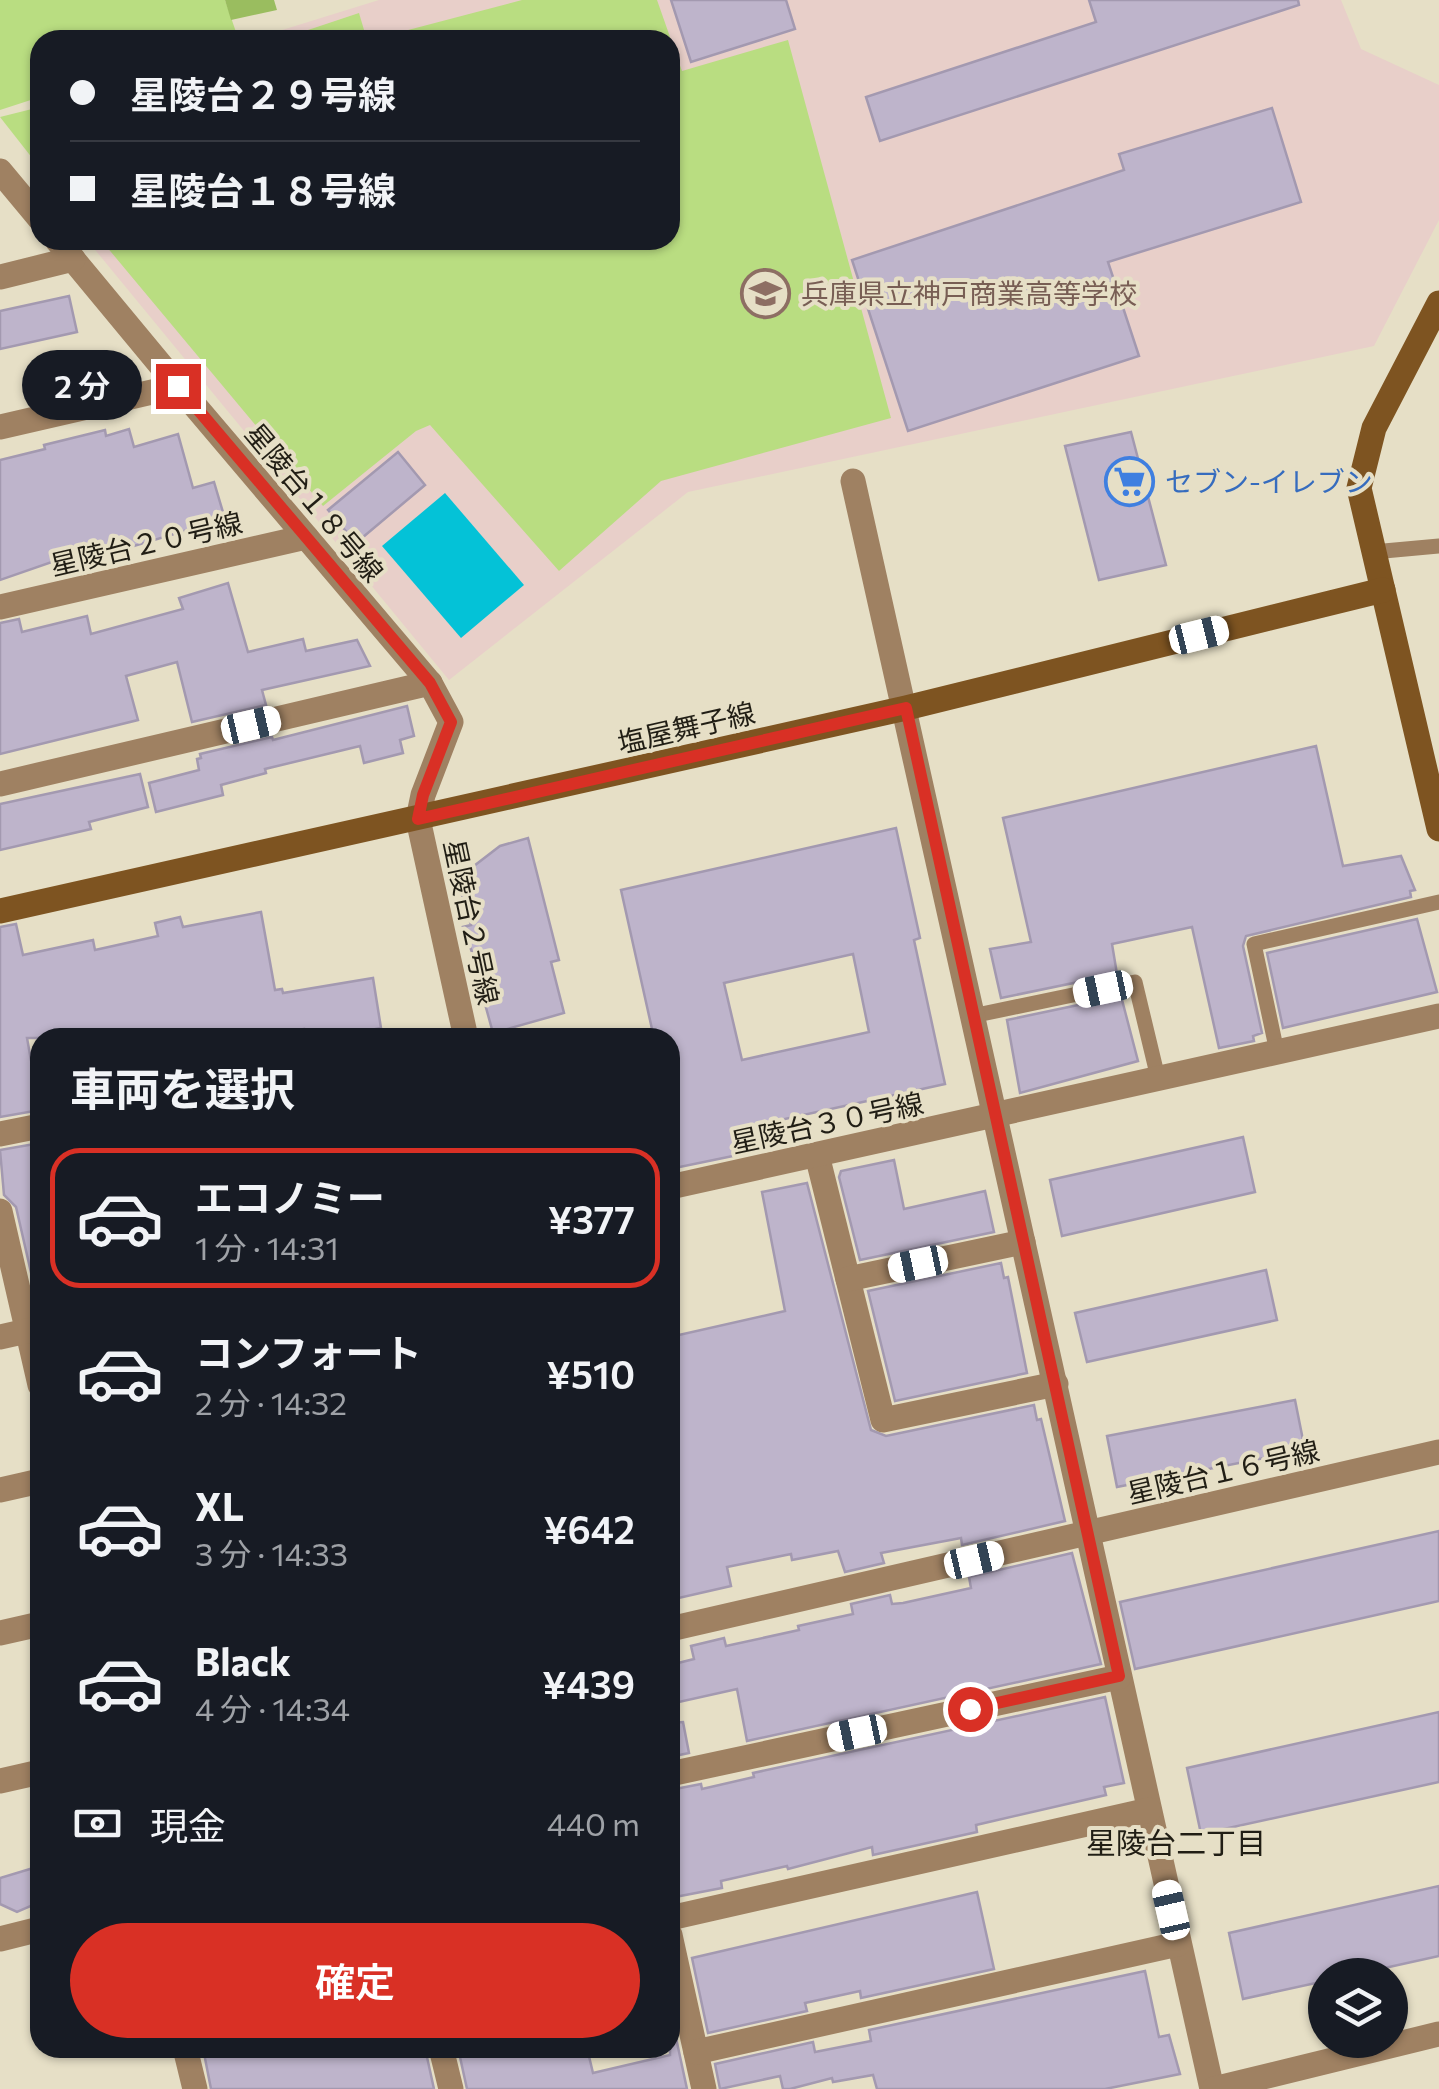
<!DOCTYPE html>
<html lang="ja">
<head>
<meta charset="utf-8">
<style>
  body { margin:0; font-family:Commissioner,"Noto Sans JP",sans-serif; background:#20242c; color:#f1f3f6; height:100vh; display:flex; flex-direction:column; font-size:38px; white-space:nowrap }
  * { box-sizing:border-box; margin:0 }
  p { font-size:32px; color:#9ea1a6 }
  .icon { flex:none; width:55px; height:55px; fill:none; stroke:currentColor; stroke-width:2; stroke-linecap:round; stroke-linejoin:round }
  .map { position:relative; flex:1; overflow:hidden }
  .side { position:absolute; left:30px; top:1028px; width:650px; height:1030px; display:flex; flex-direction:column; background:#171b24; border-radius:30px; box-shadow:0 2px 8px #0004 }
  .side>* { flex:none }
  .hud { position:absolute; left:30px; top:30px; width:650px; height:220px; border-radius:30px; box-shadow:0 2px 8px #0004; display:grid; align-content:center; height:220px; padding:0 40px; background:#171b24 }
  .tools { position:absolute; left:1308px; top:1958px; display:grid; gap:20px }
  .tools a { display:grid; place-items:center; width:100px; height:100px; border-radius:50%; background:#171b24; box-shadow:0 2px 8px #0004; font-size:50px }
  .end { position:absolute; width:45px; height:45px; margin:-22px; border:12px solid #d93025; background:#fff; box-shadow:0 0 0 5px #fff }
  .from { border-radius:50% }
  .bubble { position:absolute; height:70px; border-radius:35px; background:#171b24; box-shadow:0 2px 8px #0004; font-size:32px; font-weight:600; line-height:70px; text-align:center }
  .car { position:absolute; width:30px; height:60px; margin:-30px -15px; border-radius:12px; box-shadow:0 0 8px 2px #0007; background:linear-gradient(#fff 24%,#345 0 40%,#fff 0 76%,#345 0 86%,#fff 0) }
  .hud b { display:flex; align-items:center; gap:35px; height:95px; font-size:38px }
  .hud b+b { border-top:2px solid #363941 }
  .hud i { width:25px; height:25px; background:#f1f3f6 }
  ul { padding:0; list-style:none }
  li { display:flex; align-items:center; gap:30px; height:140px; margin:0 20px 15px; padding:0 20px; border:5px solid transparent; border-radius:30px }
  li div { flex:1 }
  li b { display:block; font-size:38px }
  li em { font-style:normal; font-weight:600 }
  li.current { border-color:#d93025 }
  li>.icon { width:90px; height:90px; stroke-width:1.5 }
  h2 { padding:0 40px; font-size:45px; line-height:120px }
  .pay { display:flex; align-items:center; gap:25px; height:110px; padding:0 40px; font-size:38px }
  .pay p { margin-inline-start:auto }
  .primary-button { display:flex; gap:20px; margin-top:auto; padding:20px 40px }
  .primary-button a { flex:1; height:115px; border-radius:60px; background:#d93025; color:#fff; font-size:40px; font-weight:600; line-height:115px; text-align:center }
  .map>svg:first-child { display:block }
  .education { fill:#e8cfc9 }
  .green { fill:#b9dd81 }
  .forest { fill:#9abd5f }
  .water { fill:#04c2d7 }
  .building { fill:#beb4cb; stroke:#a399b0; stroke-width:2.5; fill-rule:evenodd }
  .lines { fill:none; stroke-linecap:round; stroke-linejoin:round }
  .lane { stroke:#9f8162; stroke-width:15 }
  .street { stroke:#9f8162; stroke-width:25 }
  .secondary { stroke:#7e5421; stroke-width:25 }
  .route { stroke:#d93025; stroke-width:12 }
  .labels { text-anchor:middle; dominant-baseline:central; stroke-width:8; stroke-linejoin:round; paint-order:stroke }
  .education-label { font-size:28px; fill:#785e54; stroke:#e6dfc6; text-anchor:start }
  .shop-label { font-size:28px; fill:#366cbe; stroke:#e6dfc6; text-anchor:start }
  .street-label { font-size:28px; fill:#211e15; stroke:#e6dfc6 }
  .neighbourhood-label { font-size:30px; fill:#211e15; stroke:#e6dfc6 }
</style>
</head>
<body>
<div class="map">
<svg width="1439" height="2089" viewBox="0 0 1439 2089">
  <rect width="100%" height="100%" fill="#e6dfc6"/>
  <path class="education" d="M379,0H1341L1361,49L1439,85V220L1374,346L688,492L449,680L87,240H670V40H250Z"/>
  <g class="green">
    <path d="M0,0H225L237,35L221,40H40V97L0,110Z"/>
    <path d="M522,0H657L682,71L788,40L891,418L661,481L559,571L430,425L416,431L323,506L101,240H670V40H370Z"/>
    <path d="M359,13L367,40H278Z"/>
    <path d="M40,107V168L0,117Z"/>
  </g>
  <path class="forest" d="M225,0H274L277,10L231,20Z"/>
  <path class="water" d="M445,493L524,585L461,638L382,546Z"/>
  <g class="building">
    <path d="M671,0H786L795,29L691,62Z"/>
    <path d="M1089,0H1298L1299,5L880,141L866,97L1096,22Z"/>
    <path d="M1272,108L1301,202L1108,262L1139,356L908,431L852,260L1124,170L1119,154Z"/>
    <path d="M69,296L77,332L0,349V311Z"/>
    <path d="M129,429L134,447L178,434L193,488L214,482L225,519L97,557L95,547L0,580V460L45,449L44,445L105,430L106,436Z"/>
    <path d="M1131,432L1166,565L1099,580L1065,446Z"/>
    <path d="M398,452L425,485L356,543L328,510Z"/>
    <path d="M228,583L248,652L303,639L306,651L357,640L370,666L262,690L266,705L192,722L177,662L126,676L138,720L0,754V623L19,619L22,632L87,616L91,634L183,609L179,598Z"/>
    <path d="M407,706L414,736L400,740L403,753L364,763L360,746L265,769L266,773L221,785L223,795L156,812L149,783L199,770L197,759L201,758L200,754L272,737L273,740Z"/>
    <path d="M1316,746L1343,866L1401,856L1415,890L1410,891L1411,897L1246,936L1243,946L1262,1033L1253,1036L1254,1041L1219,1048L1192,927L1112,944L1117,974L1001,998L990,949L1031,942L1003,818Z"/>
    <path d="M140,774L148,807L89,822L91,829L0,850V804Z"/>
    <path d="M896,828L920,938L914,940L945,1084L757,1125L762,1150L670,1169V1038H654L621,890ZM853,954L869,1032L742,1060L724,983Z"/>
    <path d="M528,838L559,960L551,962L564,1013L493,1033L485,1004L490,1003L463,927L471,925L457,879L500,846Z"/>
    <path d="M261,912L275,990L282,989L283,993L373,978L381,1028L327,1038H305L304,1029L253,1038H27L40,1110L0,1117V927L16,924L23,955L93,940L95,950L158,936L155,923L180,917L183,927Z"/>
    <path d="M1417,919L1437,992L1283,1028L1267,953Z"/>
    <path d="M1121,996L1138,1061L1020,1093L1007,1020Z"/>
    <path d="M1243,1137L1255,1192L1062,1236L1050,1180Z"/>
    <path d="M40,1143V1289L35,1290L16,1207L4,1195L0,1150Z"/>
    <path d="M894,1160L904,1209L985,1191L994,1232L860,1260L839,1177L841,1171Z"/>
    <path d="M807,1183L871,1430L886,1436L1034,1405L1037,1420L1041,1419L1065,1521L962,1545L961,1538L881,1553L884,1563L845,1572L838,1551L792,1560L791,1554L727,1567L731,1586L670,1600V1337L785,1311L762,1192Z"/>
    <path d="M1001,1263L1004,1278L1008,1277L1027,1373L895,1401L868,1291Z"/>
    <path d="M1266,1270L1277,1320L1087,1362L1075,1313Z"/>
    <path d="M1295,1400L1305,1450L1117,1487L1107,1436Z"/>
    <path d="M1439,1531V1601L1135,1669L1120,1602Z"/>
    <path d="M1072,1553L1101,1664L747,1741L737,1689L670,1704V1665L694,1659L691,1646L724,1638L726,1646L799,1630L798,1626L853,1614L851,1604L890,1595L892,1604L903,1603L971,1588L969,1577Z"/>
    <path d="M1105,1697L1124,1783L1104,1787L1106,1795L976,1825L977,1832L873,1855L872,1847L788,1869L787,1866L721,1881L722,1888L675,1897L670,1870V1790L701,1784L702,1789L754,1777L753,1773Z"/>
    <path d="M1439,1712V1782L1201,1834L1187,1768Z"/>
    <path d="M683,1722L689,1753L670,1757V1723Z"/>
    <path d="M40,1866V1902L17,1912L0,1904V1878Z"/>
    <path d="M1439,1886V1956L1353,1975H1325V1981L1243,1999L1229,1933Z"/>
    <path d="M977,1892L994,1969L861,1998L860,1991L805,2003L807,2011L708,2033L692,1958Z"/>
    <path d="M1145,1971L1159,2037L1169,2035L1180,2074L1105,2089H877L873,2075L833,2082L832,2078L790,2089H783L780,2076L720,2089L715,2064L813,2042L815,2052L871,2041L869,2030Z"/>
    <path d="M670,2010L687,2089H467L458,2048H587L593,2073L670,2055Z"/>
    <path d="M203,2048H425L434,2089H211Z"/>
  </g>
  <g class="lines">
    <g class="lane">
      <path d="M1373,552L1439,546"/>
      <path d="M972,1016L1135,982L1158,1078"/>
      <path d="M1277,1052L1254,944L1439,902"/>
    </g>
    <g class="street">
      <path d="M0,171L40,219"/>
      <path d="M57,240L178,386"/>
      <path d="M0,277L73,259"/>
      <path d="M0,427L178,386L430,683L451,722L423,795L418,819L466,1038"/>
      <path d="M853,481L1212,2089"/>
      <path d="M0,607L306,537"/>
      <path d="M0,784L430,683"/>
      <path d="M0,1134L40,1126"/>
      <path d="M817,1155L883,1420L1056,1384"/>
      <path d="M670,1187L1439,1016"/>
      <path d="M0,1211L40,1385"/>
      <path d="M848,1279L1023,1242"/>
      <path d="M0,1337L40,1328"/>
      <path d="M0,1490L40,1481"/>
      <path d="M670,1629L1439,1452"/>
      <path d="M0,1633L40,1624"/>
      <path d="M670,1774L1119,1677"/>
      <path d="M0,1781L40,1772"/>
      <path d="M670,1918L1149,1810"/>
      <path d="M670,1935L704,2089"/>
      <path d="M0,1939L40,1929"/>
      <path d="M185,2048L195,2089"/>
      <path d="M441,2048L451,2089"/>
      <path d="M696,2052L1178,1944"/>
      <path d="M1214,2089L1439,2034"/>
    </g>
    <g class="secondary">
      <path d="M1439,303L1374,428L1359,488L1439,829"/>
      <path d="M0,911L906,708L1383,590"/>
    </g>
  </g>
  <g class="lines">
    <path class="route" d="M178,386L430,683L451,722L423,795L418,819L906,708L1119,1676L970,1709"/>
  </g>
  <defs>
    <symbol id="school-ring" viewBox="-11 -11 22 22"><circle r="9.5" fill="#e6dfc6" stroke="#8d6e63" stroke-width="1.5"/><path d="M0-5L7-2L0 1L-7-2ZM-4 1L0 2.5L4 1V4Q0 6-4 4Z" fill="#8d6e63"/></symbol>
    <symbol id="supermarket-ring" viewBox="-11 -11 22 22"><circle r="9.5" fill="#e6dfc6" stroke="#3f7fe0" stroke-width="1.5"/><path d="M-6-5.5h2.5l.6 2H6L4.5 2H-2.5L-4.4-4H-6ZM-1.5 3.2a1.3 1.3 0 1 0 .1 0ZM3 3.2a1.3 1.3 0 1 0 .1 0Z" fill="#3f7fe0"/></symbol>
  </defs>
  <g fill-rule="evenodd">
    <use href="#school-ring" x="738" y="266" width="55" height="55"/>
    <use href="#supermarket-ring" x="1102" y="454" width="55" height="55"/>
  </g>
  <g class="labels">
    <g class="education-label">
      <text x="801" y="293">兵庫県立神戸商業高等学校</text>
    </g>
    <g class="shop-label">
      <text x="1165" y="481">セブン-イレブン</text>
    </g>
    <g class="street-label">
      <text transform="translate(315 502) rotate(50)">星陵台１８号線</text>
      <text transform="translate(146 543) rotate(-13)">星陵台２０号線</text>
      <text transform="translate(686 727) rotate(-13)">塩屋舞子線</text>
      <text transform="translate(472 922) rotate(78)">星陵台２号線</text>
      <text transform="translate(827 1122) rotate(-12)">星陵台３０号線</text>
      <text transform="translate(1223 1471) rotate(-13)">星陵台１６号線</text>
    </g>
    <g class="neighbourhood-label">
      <text x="1176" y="1841">星陵台二丁目</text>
    </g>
  </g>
</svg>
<div class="tools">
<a><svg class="icon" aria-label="layers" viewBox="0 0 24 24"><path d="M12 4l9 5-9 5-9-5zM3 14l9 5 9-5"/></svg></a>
</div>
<i class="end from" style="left:970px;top:1709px"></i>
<i class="end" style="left:178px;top:386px"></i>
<div class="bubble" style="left:22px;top:350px;width:120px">2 分</div>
<i class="car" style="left:1199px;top:635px;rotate:76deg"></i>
<i class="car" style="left:251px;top:725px;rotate:77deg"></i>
<i class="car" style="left:1103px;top:989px;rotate:258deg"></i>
<i class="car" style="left:918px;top:1264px;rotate:258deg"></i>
<i class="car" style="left:974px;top:1560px;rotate:77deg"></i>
<i class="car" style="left:857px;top:1733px;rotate:258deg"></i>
<i class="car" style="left:1171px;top:1910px;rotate:347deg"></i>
<div class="hud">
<b><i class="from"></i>星陵台２９号線</b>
<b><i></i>星陵台１８号線</b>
</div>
<section class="side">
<h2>車両を選択</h2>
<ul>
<li class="current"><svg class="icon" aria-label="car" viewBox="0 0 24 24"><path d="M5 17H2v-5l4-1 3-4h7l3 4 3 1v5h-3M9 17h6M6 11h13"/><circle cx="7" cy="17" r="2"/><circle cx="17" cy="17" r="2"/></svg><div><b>エコノミー</b><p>1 分 · 14:31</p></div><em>¥377</em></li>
<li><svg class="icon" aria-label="car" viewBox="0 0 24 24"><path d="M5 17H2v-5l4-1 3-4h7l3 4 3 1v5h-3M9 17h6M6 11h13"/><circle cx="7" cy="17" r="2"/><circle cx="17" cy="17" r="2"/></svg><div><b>コンフォート</b><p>2 分 · 14:32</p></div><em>¥510</em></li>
<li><svg class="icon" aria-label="car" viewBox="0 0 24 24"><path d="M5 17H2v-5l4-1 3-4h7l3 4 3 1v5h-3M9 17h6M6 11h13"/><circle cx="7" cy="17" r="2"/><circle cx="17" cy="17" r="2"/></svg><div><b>XL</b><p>3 分 · 14:33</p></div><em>¥642</em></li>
<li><svg class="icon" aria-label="car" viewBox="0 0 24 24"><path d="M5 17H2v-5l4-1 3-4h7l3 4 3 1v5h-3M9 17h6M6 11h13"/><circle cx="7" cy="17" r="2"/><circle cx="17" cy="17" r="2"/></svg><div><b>Black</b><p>4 分 · 14:34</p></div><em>¥439</em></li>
</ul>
<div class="pay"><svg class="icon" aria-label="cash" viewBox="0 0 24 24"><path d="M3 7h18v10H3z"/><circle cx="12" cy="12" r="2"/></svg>現金<p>440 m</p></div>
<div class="primary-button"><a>確定</a></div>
</section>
</div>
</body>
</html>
